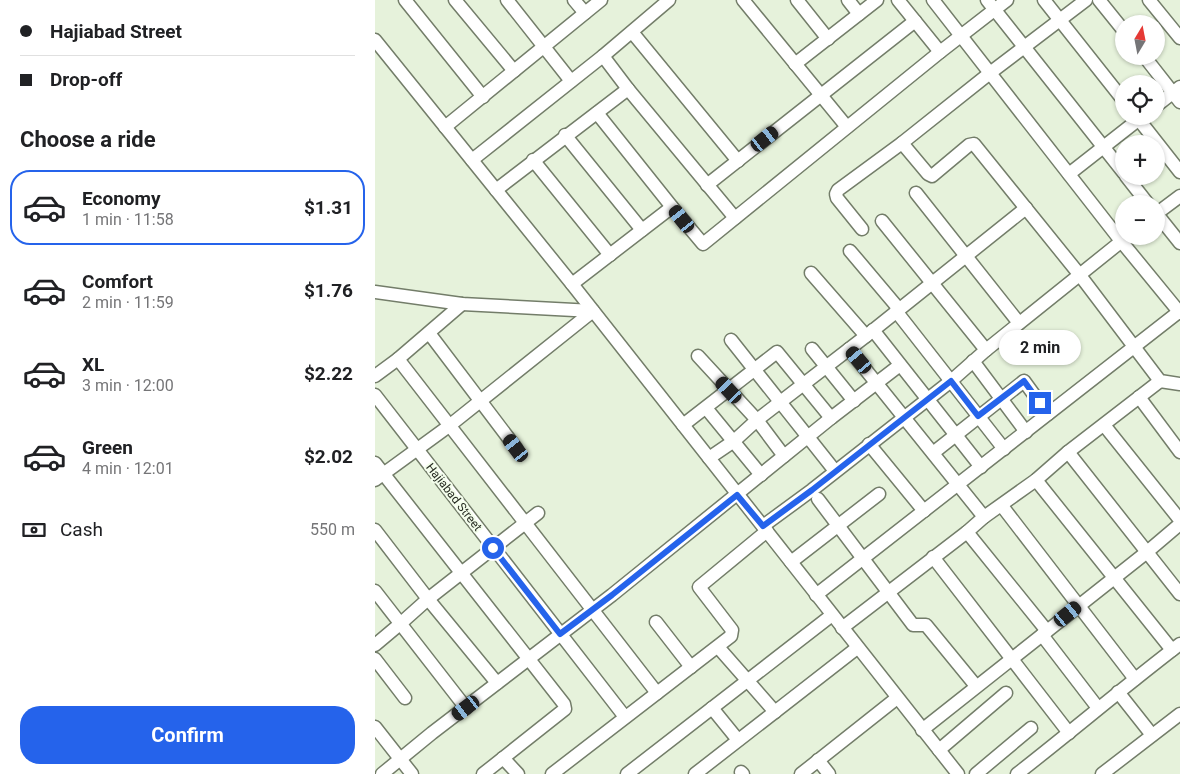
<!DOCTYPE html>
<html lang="en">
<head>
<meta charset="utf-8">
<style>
  body { margin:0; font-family:Roboto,sans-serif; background:#f2f2f2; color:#202124; height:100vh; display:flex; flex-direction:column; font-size:19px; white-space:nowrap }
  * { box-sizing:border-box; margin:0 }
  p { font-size:16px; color:#757577 }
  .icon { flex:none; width:28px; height:28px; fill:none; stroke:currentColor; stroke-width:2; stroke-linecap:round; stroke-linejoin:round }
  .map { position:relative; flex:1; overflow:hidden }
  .panel { display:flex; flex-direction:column; background:#fff; width:375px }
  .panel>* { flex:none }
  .hud { display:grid; align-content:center; height:110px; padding:0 20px; background:#fff }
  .needle { width:32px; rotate:10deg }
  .fabs { position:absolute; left:740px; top:15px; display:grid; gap:10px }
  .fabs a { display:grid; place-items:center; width:50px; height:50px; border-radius:50%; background:#fff; box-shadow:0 1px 4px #0004; font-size:25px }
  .end { position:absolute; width:22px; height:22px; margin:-11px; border:6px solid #2563eb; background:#fff; box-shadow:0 0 0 2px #fff }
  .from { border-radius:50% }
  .bubble { position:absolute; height:35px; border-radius:18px; background:#fff; box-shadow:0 1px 4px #0004; font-size:16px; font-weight:700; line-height:35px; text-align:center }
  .car { position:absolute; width:15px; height:30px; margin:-15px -8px; border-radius:6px; box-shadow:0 0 4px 1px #0007; background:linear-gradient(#222 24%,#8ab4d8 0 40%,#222 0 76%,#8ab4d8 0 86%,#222 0) }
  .hud b { display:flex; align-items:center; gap:18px; height:48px; font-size:19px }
  .hud b+b { border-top:1px solid #e0e0e0 }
  .hud i { width:12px; height:12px; background:#202124 }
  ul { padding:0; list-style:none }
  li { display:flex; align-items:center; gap:15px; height:75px; margin:0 10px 8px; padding:0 10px; border:2px solid transparent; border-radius:20px }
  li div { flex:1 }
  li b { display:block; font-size:19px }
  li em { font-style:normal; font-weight:700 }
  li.on { border-color:#2563eb }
  li>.icon { width:45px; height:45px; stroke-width:1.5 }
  h2 { padding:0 20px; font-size:22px; line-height:60px }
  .pay { display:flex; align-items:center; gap:12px; height:55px; padding:0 20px; font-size:19px }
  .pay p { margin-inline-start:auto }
  .primary-button { display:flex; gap:10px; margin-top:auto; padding:10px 20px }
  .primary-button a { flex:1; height:58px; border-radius:20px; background:#2563eb; color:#fff; font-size:20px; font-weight:700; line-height:58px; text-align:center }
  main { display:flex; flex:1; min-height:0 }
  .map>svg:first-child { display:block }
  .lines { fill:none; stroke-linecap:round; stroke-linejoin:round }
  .minor-casing { stroke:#737d69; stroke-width:15 }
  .minor { stroke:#fff; stroke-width:12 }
  .route { stroke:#2563eb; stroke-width:6 }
  .labels { text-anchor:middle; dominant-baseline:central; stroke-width:4; stroke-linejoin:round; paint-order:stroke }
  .street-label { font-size:12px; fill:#272c23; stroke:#f4feec }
</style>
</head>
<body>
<main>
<section class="panel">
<div class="hud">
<b><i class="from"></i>Hajiabad Street</b>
<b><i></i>Drop-off</b>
</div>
<h2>Choose a ride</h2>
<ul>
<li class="on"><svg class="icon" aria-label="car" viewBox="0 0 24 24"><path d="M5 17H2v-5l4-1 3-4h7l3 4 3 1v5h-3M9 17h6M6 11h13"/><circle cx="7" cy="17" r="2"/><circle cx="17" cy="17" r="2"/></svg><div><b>Economy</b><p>1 min · 11:58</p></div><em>$1.31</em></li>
<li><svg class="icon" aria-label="car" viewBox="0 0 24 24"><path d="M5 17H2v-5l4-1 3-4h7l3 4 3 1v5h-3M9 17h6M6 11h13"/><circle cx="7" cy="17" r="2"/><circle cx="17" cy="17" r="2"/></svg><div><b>Comfort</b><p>2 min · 11:59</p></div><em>$1.76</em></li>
<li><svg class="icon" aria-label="car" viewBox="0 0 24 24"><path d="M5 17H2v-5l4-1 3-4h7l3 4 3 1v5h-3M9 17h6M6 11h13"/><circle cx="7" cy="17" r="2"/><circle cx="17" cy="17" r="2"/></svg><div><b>XL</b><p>3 min · 12:00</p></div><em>$2.22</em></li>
<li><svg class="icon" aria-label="car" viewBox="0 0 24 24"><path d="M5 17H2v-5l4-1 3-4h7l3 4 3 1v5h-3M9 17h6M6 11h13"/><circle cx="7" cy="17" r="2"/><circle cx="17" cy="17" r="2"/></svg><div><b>Green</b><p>4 min · 12:01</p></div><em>$2.02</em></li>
</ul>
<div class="pay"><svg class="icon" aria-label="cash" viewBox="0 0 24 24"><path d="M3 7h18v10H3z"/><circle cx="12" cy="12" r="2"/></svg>Cash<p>550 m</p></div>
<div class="primary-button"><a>Confirm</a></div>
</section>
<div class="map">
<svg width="805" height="774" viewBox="0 0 805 774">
  <rect width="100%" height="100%" fill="#e6f2db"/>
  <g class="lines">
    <defs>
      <g id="minor">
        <path d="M30,0L108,97"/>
        <path d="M80,0L139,71"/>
        <path d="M132,0L196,81"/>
        <path d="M199,0L210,13"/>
        <path d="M368,0L472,127"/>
        <path d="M422,0L453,39"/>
        <path d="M473,0L484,14"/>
        <path d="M523,0L565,52"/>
        <path d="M558,0L746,241L805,313"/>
        <path d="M612,0L749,173"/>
        <path d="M669,0L749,101"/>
        <path d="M711,0L615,73L527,143L553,174L557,176L594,145L599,144L704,274L785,381L805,384"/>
        <path d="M724,0L749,31"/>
        <path d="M774,0L805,38"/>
        <path d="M257,32L363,161"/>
        <path d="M0,40L197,284L583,774"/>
        <path d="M228,56L253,89L360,218"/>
        <path d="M769,56L805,102"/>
        <path d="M420,64L502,0"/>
        <path d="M781,106L805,87"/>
        <path d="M222,113L297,207"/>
        <path d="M761,116L805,172"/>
        <path d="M70,127L226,0"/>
        <path d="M190,135L267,230"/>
        <path d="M97,160L228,56L294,0"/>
        <path d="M158,160L235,255"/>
        <path d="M694,174L768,116"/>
        <path d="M751,176L773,204"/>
        <path d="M332,185L540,21"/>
        <path d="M121,190L253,89"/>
        <path d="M541,193L644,323"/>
        <path d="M781,213L805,243"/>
        <path d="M781,214L805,196"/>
        <path d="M507,221L611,350"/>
        <path d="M487,229L462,198L461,194L463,190L527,143"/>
        <path d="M475,251L524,309"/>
        <path d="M436,273L491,336"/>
        <path d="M197,284L297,207L328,244L565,52L632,0"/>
        <path d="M0,292L87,304L218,311"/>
        <path d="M521,311L629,449"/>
        <path d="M498,330L606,467"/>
        <path d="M54,333L141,448"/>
        <path d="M356,340L460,471"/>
        <path d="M437,349L479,401"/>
        <path d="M474,349L609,517"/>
        <path d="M323,356L382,420L409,456"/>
        <path d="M23,359L282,693"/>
        <path d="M598,361L651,432"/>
        <path d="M0,376L23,359L87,304"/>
        <path d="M0,395L250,717"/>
        <path d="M764,397L805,452"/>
        <path d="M331,408L386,475"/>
        <path d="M308,425L402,352L456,418"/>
        <path d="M729,425L805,520"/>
        <path d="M494,444L549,511"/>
        <path d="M693,452L805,594"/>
        <path d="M558,453L649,381L673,414"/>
        <path d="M334,458L359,441L382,420L491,336L651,208"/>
        <path d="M0,463L189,704L190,709L108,774"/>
        <path d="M0,480L74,426L218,311"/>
        <path d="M661,480L797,650"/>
        <path d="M443,499L538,625H551L601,686"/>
        <path d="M627,506L760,679"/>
        <path d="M388,526L437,490L576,381L611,350L753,236"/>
        <path d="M0,530L53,599L122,683"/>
        <path d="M592,532L672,631"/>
        <path d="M558,557L694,733"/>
        <path d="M416,562L504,494"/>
        <path d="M0,591L91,708"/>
        <path d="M441,595L805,311"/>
        <path d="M281,622L316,667"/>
        <path d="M467,628L592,532L609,517L661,480L693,452L785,381"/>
        <path d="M667,635L723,708"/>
        <path d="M0,645L25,624L53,599L163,513"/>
        <path d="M343,647L400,712"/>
        <path d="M0,659L30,698"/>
        <path d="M743,692L777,735"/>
        <path d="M337,708L363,740"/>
        <path d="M0,727L37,774"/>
        <path d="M547,730L772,552L805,524"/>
        <path d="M564,750L631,693"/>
        <path d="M128,758L143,774"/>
        <path d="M443,760L454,774"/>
        <path d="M366,772L368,774"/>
        <path d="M7,774L57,733L237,595L456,418L525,365"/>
        <path d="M177,774L356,636L357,630L324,587L392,531"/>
        <path d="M252,774L457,615"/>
        <path d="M320,774L482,648"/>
        <path d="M426,774L522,698"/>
        <path d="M601,774L656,728"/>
        <path d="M642,774C697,731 750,686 805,644"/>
        <path d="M727,774L805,714"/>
      </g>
    </defs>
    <use href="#minor" class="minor-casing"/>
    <use href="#minor" class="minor"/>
  </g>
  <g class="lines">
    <path class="route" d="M118,548L185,634L237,595L362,495L388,526L437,490L576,381L603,416L649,381L665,403"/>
  </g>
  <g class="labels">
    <g class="street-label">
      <text transform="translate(79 497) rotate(52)">Hajiabad Street</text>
    </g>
  </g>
</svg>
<div class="fabs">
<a><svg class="needle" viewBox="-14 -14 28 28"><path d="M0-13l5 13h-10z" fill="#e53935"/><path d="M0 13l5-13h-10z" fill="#757577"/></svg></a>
<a><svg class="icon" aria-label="locate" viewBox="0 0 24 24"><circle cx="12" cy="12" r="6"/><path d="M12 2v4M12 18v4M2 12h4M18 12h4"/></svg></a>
<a>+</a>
<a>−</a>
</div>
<i class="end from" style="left:118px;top:548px"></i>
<i class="end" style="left:665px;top:403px"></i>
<div class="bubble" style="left:624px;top:330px;width:82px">2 min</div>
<i class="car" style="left:390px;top:139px;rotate:52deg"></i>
<i class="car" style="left:307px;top:219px;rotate:321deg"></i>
<i class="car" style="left:484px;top:360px;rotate:320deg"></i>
<i class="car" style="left:354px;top:390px;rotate:317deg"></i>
<i class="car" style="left:141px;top:448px;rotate:323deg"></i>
<i class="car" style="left:693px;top:614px;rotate:51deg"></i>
<i class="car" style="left:91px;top:708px;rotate:233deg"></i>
</div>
</main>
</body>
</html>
